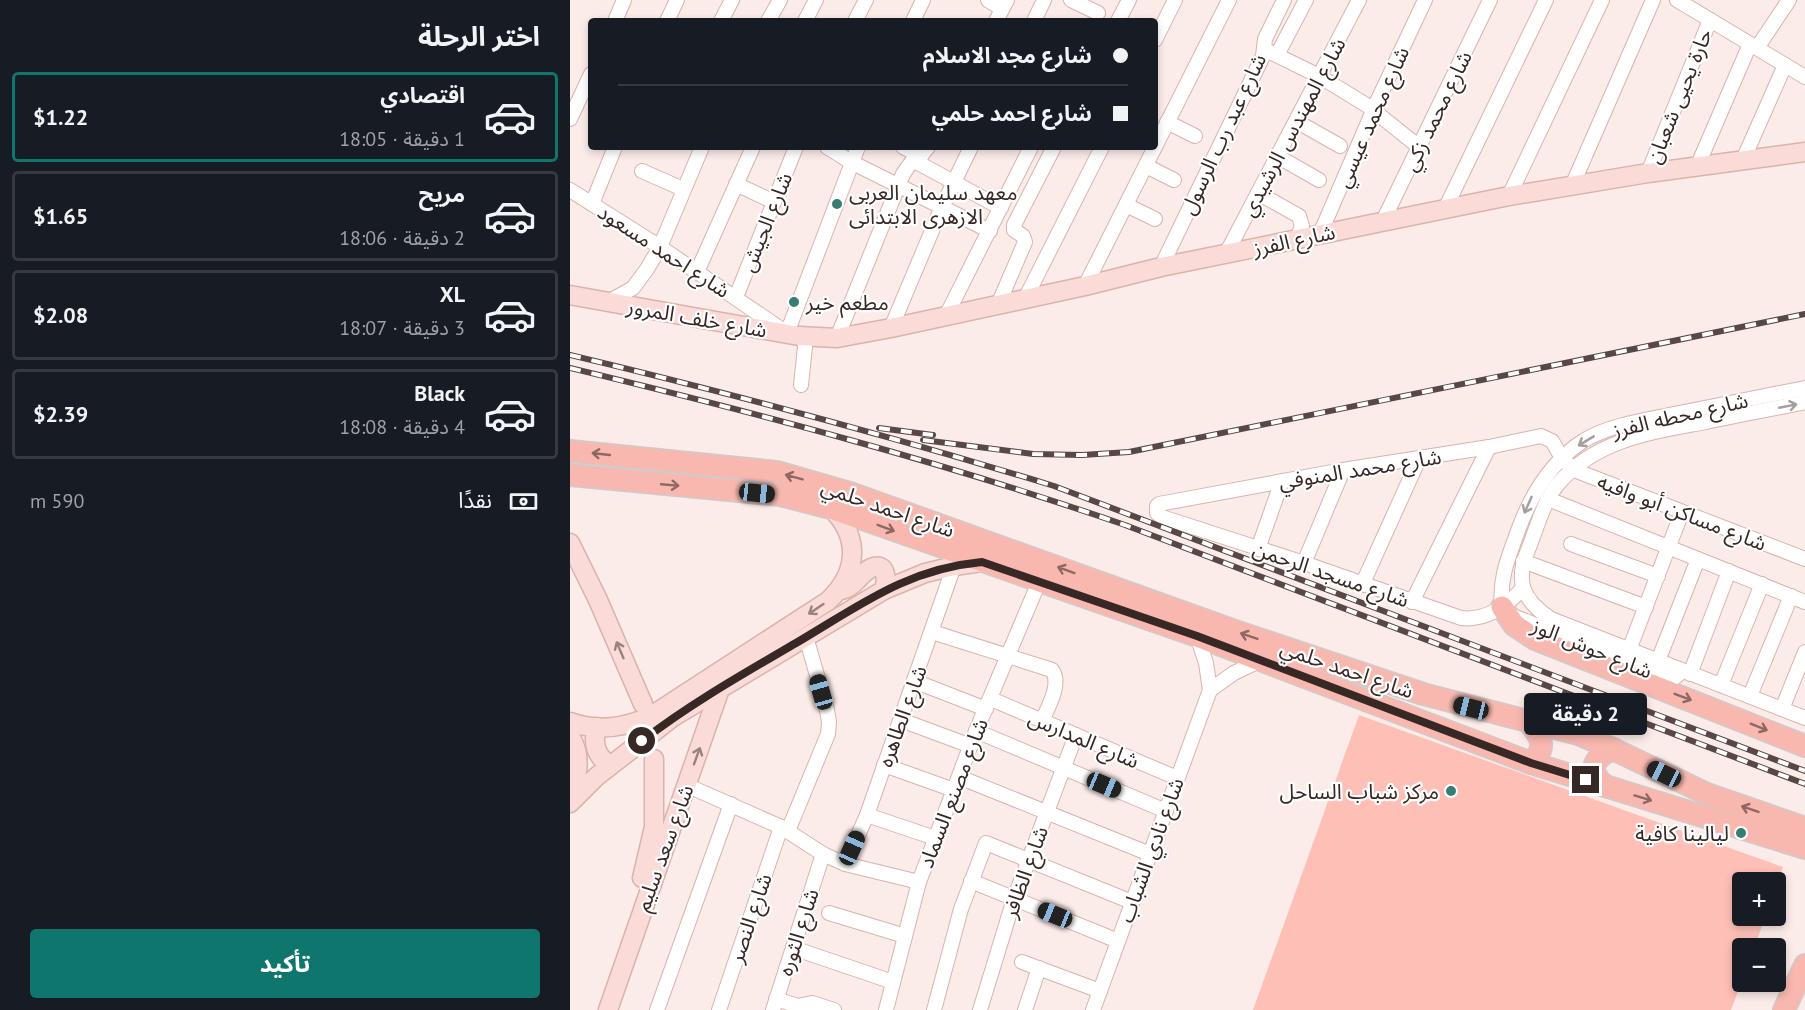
<!DOCTYPE html>
<html lang="ar">
<head>
<meta charset="utf-8">
<style>
  body { margin:0; font-family:"PT Sans","Noto Sans Arabic",sans-serif; background:#242831; color:#f1f3f6; direction:rtl; height:100vh; display:flex; flex-direction:column; font-size:22px; white-space:nowrap }
  * { box-sizing:border-box; margin:0 }
  p { font-size:20px; color:#9ea1a6 }
  .icon { flex:none; width:33px; height:33px; fill:none; stroke:currentColor; stroke-width:2; stroke-linecap:round; stroke-linejoin:round }
  .map { position:relative; flex:1; overflow:hidden; direction:ltr }
  .side { display:flex; flex-direction:column; background:#171b24; width:570px }
  .side>* { flex:none }
  .banner { position:absolute; left:18px; top:18px; width:570px; height:132px; border-radius:6px; box-shadow:0 3px 9px #0003; direction:rtl; display:grid; align-content:center; height:132px; padding:0 30px; background:#171b24 }
  .buttons { position:absolute; left:1162px; top:872px; display:grid; gap:12px }
  .buttons a { display:grid; place-items:center; width:54px; height:54px; border-radius:6px; background:#171b24; box-shadow:0 3px 9px #0003; font-size:30px }
  .end { position:absolute; width:27px; height:27px; margin:-14px; border:8px solid #372826; background:#fff; box-shadow:0 0 0 3px #fff }
  .from { border-radius:50% }
  .bubble { position:absolute; height:42px; border-radius:6px; background:#171b24; box-shadow:0 3px 9px #0003; font-size:20px; font-weight:700; line-height:42px; text-align:center; direction:rtl }
  .car { position:absolute; width:18px; height:36px; margin:-18px -9px; border-radius:8px; box-shadow:0 0 4px 2px #0007; background:linear-gradient(#222 24%,#8ab4d8 0 40%,#222 0 76%,#8ab4d8 0 86%,#222 0) }
  .banner b { display:flex; align-items:center; gap:21px; height:57px; font-size:22px }
  .banner b+b { border-top:2px solid #363941 }
  .banner i { width:15px; height:15px; background:#f1f3f6 }
  ul { padding:0; list-style:none }
  li { display:flex; align-items:center; gap:18px; height:90px; margin:0 12px 9px; padding:0 18px; border:3px solid #363941; border-radius:6px }
  li div { flex:1 }
  li b { display:block; font-size:22px }
  li em { font-style:normal; font-weight:700 }
  li.selected { border-color:#0f766e }
  li>.icon { width:54px; height:54px; stroke-width:1.5 }
  h2 { padding:0 30px; font-size:27px; line-height:72px }
  .pay { display:flex; align-items:center; gap:15px; height:66px; padding:0 30px; font-size:22px }
  .pay p { margin-inline-start:auto }
  .button { display:flex; gap:12px; margin-top:auto; padding:12px 30px }
  .button a { flex:1; height:69px; border-radius:6px; background:#0f766e; color:#fff; font-size:24px; font-weight:700; line-height:69px; text-align:center }
  main { display:flex; flex:1; min-height:0 }
  .map>svg:first-child { display:block }
  .green { fill:#fec0b6 }
  .lines { fill:none; stroke-linecap:round; stroke-linejoin:round }
  .street-casing { stroke:#d9b3ad; stroke-width:16 }
  .secondary-casing { stroke:#d9b3ad; stroke-width:21 }
  .primary-casing { stroke:#cfcbcb; stroke-width:24 }
  .street { stroke:#fff; stroke-width:14 }
  .secondary { stroke:#fbdbd7; stroke-width:18 }
  .primary { stroke:#f8b8af; stroke-width:21 }
  .rail-casing { stroke:#574846; stroke-width:6 }
  .rail { stroke:#fff; stroke-width:4; stroke-dasharray:11; stroke-linecap:butt }
  .oneway { stroke:#a59e9d }
  .oneway2 { stroke:#8e6964 }
  .oneway3 { stroke:#99827e }
  .route { stroke:#372826; stroke-width:8 }
  .poi-dot { fill:#367d74; stroke:#fff; stroke-width:2 }
  .labels { text-anchor:middle; dominant-baseline:central; stroke-width:4.5; stroke-linejoin:round; paint-order:stroke }
  .street-label { font-size:21px; fill:#372826; stroke:#fff }
  .poi-label { font-size:21px; fill:#372826; stroke:#fff; text-anchor:start }
</style>
</head>
<body>
<main>
<div class="map">
<svg width="1235" height="1010" viewBox="0 0 1235 1010">
  <rect width="100%" height="100%" fill="#fcece9"/>
  <path class="green" d="M789,715L1213,867L1206,886V882H1173V915H1196L1184,948H1173V978L1161,1010H683Z"/>
  <g class="lines">
    <defs>
      <g id="street">
        <path d="M418,0L432,9"/>
        <path d="M501,0L528,13"/>
        <path d="M1107,0L1235,77"/>
        <path d="M45,21L54,0"/>
        <path d="M97,21L107,0"/>
        <path d="M151,21L162,0"/>
        <path d="M198,21L210,0"/>
        <path d="M235,21L246,0"/>
        <path d="M285,21L296,0"/>
        <path d="M343,21L353,0"/>
        <path d="M426,21L437,0"/>
        <path d="M464,21L474,0"/>
        <path d="M548,21L559,0"/>
        <path d="M585,40L605,0"/>
        <path d="M1187,48L1219,0"/>
        <path d="M694,49L749,76L798,106L849,147"/>
        <path d="M707,55L736,0"/>
        <path d="M0,119L21,74"/>
        <path d="M726,121L770,146"/>
        <path d="M597,122L625,136"/>
        <path d="M257,147L281,162L420,231"/>
        <path d="M333,147L351,156"/>
        <path d="M707,156L749,180"/>
        <path d="M343,160L431,208"/>
        <path d="M1173,160L1215,65"/>
        <path d="M576,166L604,180"/>
        <path d="M1127,167L1180,44"/>
        <path d="M72,171L113,189"/>
        <path d="M1078,173L1140,20"/>
        <path d="M166,184L204,202"/>
        <path d="M1002,186L1083,0"/>
        <path d="M0,190L90,247L217,333L288,147"/>
        <path d="M688,193L729,216L732,226L727,239"/>
        <path d="M939,196L1032,0"/>
        <path d="M22,204L45,147"/>
        <path d="M556,205L585,219"/>
        <path d="M875,209L976,0"/>
        <path d="M813,221L920,0"/>
        <path d="M750,234L806,104L855,0"/>
        <path d="M656,254L789,0"/>
        <path d="M591,267L693,56L695,39L714,0"/>
        <path d="M127,272L183,147"/>
        <path d="M515,286L659,0"/>
        <path d="M166,297L226,147"/>
        <path d="M455,299L532,147"/>
        <path d="M38,302L63,288L77,269L90,247L132,147"/>
        <path d="M428,305L455,242L453,236L444,230V225L484,147"/>
        <path d="M376,316L461,147"/>
        <path d="M321,328L372,207L401,147"/>
        <path d="M267,338L333,174L343,160L351,156L358,147"/>
        <path d="M231,385L236,337"/>
        <path d="M1235,402C1202,409 1169,415 1136,422C1083,432 1026,439 988,484C973,502 967,528 958,550C945,581 952,600 981,619L1235,718"/>
        <path d="M978,499L1235,602"/>
        <path d="M1001,544L1088,576"/>
        <path d="M688,549L712,481"/>
        <path d="M953,561L1076,607"/>
        <path d="M734,563L773,470"/>
        <path d="M792,585L849,459"/>
        <path d="M953,588C937,606 916,621 891,618L734,563L592,517L587,513V506L589,504L773,470L919,447L971,436L982,441L992,458L1004,470L1235,559"/>
        <path d="M842,602L919,447"/>
        <path d="M932,607C929,577 939,556 949,528C962,493 981,462 1013,441C1041,424 1078,420 1109,413C1151,405 1193,396 1235,388"/>
        <path d="M943,616L1093,676L1104,678L1113,671"/>
        <path d="M362,632L482,670C492,684 478,707 472,721"/>
        <path d="M1059,650L1112,512"/>
        <path d="M1088,661L1128,559"/>
        <path d="M1120,674L1159,571"/>
        <path d="M344,681L416,709"/>
        <path d="M1151,685L1192,584"/>
        <path d="M640,690L664,673L691,660"/>
        <path d="M1180,696L1221,596"/>
        <path d="M421,699L607,778"/>
        <path d="M1212,709L1235,652"/>
        <path d="M331,720L401,746"/>
        <path d="M406,731L596,811"/>
        <path d="M314,765L384,790"/>
        <path d="M389,777L580,854"/>
        <path d="M116,785L211,827L253,854L275,864L349,882"/>
        <path d="M297,815L365,838"/>
        <path d="M218,831L258,734L259,722L257,710L236,637"/>
        <path d="M275,864L297,815L384,566"/>
        <path d="M401,881L548,941"/>
        <path d="M259,913L335,936"/>
        <path d="M223,948L323,982"/>
        <path d="M452,962L530,991"/>
        <path d="M206,999L228,1006L242,1003L264,1010"/>
        <path d="M87,1010L161,804"/>
        <path d="M149,1010L211,827"/>
        <path d="M203,1010L253,854"/>
        <path d="M316,1010L349,882L406,731L469,582"/>
        <path d="M364,1010L391,909L416,843L562,902"/>
        <path d="M410,1010L444,899L506,735"/>
        <path d="M455,1010L469,968"/>
        <path d="M523,1010L640,690L636,663L627,636"/>
      </g>
      <g id="secondary">
        <path d="M0,295L229,336L267,338L321,328L515,286L591,267L939,196L1078,173L1235,152"/>
        <path d="M0,543L28,600L73,704"/>
        <path d="M270,590C285,588 289,574 301,568C317,561 317,580 314,590"/>
        <path d="M0,722C28,732 54,728 81,716L258,601C288,573 291,538 261,508"/>
        <path d="M27,727C22,743 26,757 40,765"/>
        <path d="M0,736C13,757 7,778 0,800"/>
        <path d="M0,803L26,777L103,717L314,590L355,573L384,566L412,562"/>
        <path d="M72,878L84,827V759"/>
        <path d="M38,1010L151,686"/>
      </g>
      <g id="primary">
        <path d="M0,451L207,472L280,493L668,632L853,694L1008,734L1043,749L1137,794L1235,828"/>
        <path d="M0,475L210,495L261,508L627,636L961,763L1235,848"/>
        <path d="M932,607L944,625L965,639L1235,746"/>
        <path d="M959,722C971,737 978,747 961,763"/>
        <path d="M1035,786C1016,771 1024,757 1043,749"/>
        <path d="M1214,1010L1235,965"/>
      </g>
    </defs>
    <use href="#street" class="street-casing"/>
    <use href="#secondary" class="secondary-casing"/>
    <use href="#primary" class="primary-casing"/>
    <use href="#street" class="street"/>
    <use href="#secondary" class="secondary"/>
    <use href="#primary" class="primary"/>
    <defs>
      <g id="rail">
        <path d="M0,355C163,394 324,437 484,486L1235,771"/>
        <path d="M0,368C187,413 373,462 555,525L1235,784"/>
        <path d="M309,428L363,435"/>
        <path d="M353,440L463,454L512,455L559,452L1235,314"/>
      </g>
    </defs>
    <use href="#rail" class="rail-casing"/>
    <use href="#rail" class="rail"/>
  </g>
  <defs><path id="oneway-shaft" d="M-6 0H5M1.5-3L5.5 0L1.5 3" fill="none" stroke-width="1.6" stroke-linecap="round" stroke-linejoin="round" transform="scale(1.5)"/></defs>
  <g class="oneway">
    <use href="#oneway-shaft" transform="translate(1218 406) rotate(-11)"/>
    <use href="#oneway-shaft" transform="translate(1016 441) rotate(149)"/>
    <use href="#oneway-shaft" transform="translate(958 505) rotate(114)"/>
  </g>
  <g class="oneway2">
    <use href="#oneway-shaft" transform="translate(31 454) rotate(-174)"/>
    <use href="#oneway-shaft" transform="translate(224 477) rotate(-165)"/>
    <use href="#oneway-shaft" transform="translate(100 485) rotate(5)"/>
    <use href="#oneway-shaft" transform="translate(316 528) rotate(20)"/>
    <use href="#oneway-shaft" transform="translate(496 570) rotate(-160)"/>
    <use href="#oneway-shaft" transform="translate(679 636) rotate(-161)"/>
    <use href="#oneway-shaft" transform="translate(1113 697) rotate(21)"/>
    <use href="#oneway-shaft" transform="translate(1189 727) rotate(22)"/>
    <use href="#oneway-shaft" transform="translate(1073 798) rotate(17)"/>
    <use href="#oneway-shaft" transform="translate(1180 809) rotate(-161)"/>
  </g>
  <g class="oneway3">
    <use href="#oneway-shaft" transform="translate(246 609) rotate(146)"/>
    <use href="#oneway-shaft" transform="translate(50 650) rotate(-113)"/>
    <use href="#oneway-shaft" transform="translate(127 756) rotate(-70)"/>
  </g>
  <g class="lines">
    <path class="route" d="M72,741C120,704 173,674 226,643C289,606 336,569 412,562L627,636L961,763L1016,780"/>
  </g>
  <g class="poi-dot">
    <circle cx="267" cy="204" r="6"/>
    <circle cx="224" cy="302" r="6"/>
    <circle cx="881" cy="791" r="6"/>
    <circle cx="1171" cy="833" r="6"/>
  </g>
  <g class="labels">
    <g class="street-label">
      <text transform="translate(1109 96) rotate(-68)">حارة يحيى شعبان</text>
      <text transform="translate(867 111) rotate(-64)">شارع محمد زكي</text>
      <text transform="translate(802 117) rotate(-66)">شارع محمد عيسي</text>
      <text transform="translate(723 127) rotate(-62)">شارع المهندس الرشيدي</text>
      <text transform="translate(653 134) rotate(-65)">شارع عبد رب الرسول</text>
      <text transform="translate(196 222) rotate(-68)">شارع الجيش</text>
      <text transform="translate(724 240) rotate(-12)">شارع الفرز</text>
      <text transform="translate(94 251) rotate(33)">شارع احمد مسعود</text>
      <text transform="translate(127 318) rotate(10)">شارع خلف المرور</text>
      <text transform="translate(1110 415) rotate(-13)">شارع محطه الفرز</text>
      <text transform="translate(790 469) rotate(-9)">شارع محمد المنوفي</text>
      <text transform="translate(318 508) rotate(19)">شارع احمد حلمي</text>
      <text transform="translate(1112 512) rotate(21)">شارع مساكن أبو وافيه</text>
      <text transform="translate(761 574) rotate(19)">شارع مسجد الرحمن</text>
      <text transform="translate(1022 648) rotate(22)">شارع حوش الوز</text>
      <text transform="translate(777 669) rotate(19)">شارع احمد حلمي</text>
      <text transform="translate(332 716) rotate(-70)">شارع الطاهره</text>
      <text transform="translate(514 739) rotate(23)">شارع المدارس</text>
      <text transform="translate(383 793) rotate(-69)">شارع مصنع السماد</text>
      <text transform="translate(94 848) rotate(-70)">شارع سعد سليم</text>
      <text transform="translate(581 850) rotate(-70)">شارع نادي الشباب</text>
      <text transform="translate(455 872) rotate(-70)">شارع الظافر</text>
      <text transform="translate(180 918) rotate(-71)">شارع النصر</text>
      <text transform="translate(228 932) rotate(-72)">شارع الثوره</text>
    </g>
    <g class="poi-label">
      <text x="279" y="192">معهد سليمان العربى<tspan x="279" dy="24">الازهرى الابتدائى</tspan></text>
      <text x="236" y="302">مطعم خير</text>
      <text x="869" y="791" text-anchor="end">مركز شباب الساحل</text>
      <text x="1159" y="833" text-anchor="end">ليالينا كافية</text>
    </g>
  </g>
</svg>
<div class="buttons">
<a>+</a>
<a>−</a>
</div>
<i class="end from" style="left:72px;top:741px"></i>
<i class="end" style="left:1016px;top:780px"></i>
<div class="bubble" style="left:954px;top:693px;width:123px">2 دقيقة</div>
<i class="car" style="left:187px;top:493px;rotate:96deg"></i>
<i class="car" style="left:251px;top:692px;rotate:344deg"></i>
<i class="car" style="left:901px;top:708px;rotate:284deg"></i>
<i class="car" style="left:1094px;top:774px;rotate:296deg"></i>
<i class="car" style="left:534px;top:785px;rotate:113deg"></i>
<i class="car" style="left:282px;top:848px;rotate:24deg"></i>
<i class="car" style="left:485px;top:915px;rotate:292deg"></i>
<div class="banner">
<b><i class="from"></i>شارع مجد الاسلام</b>
<b><i></i>شارع احمد حلمي</b>
</div>
</div>
<section class="side">
<h2>اختر الرحلة</h2>
<ul>
<li class="selected"><svg class="icon" aria-label="car" viewBox="0 0 24 24"><path d="M5 17H2v-5l4-1 3-4h7l3 4 3 1v5h-3M9 17h6M6 11h13"/><circle cx="7" cy="17" r="2"/><circle cx="17" cy="17" r="2"/></svg><div><b>اقتصادي</b><p>1 دقيقة · 18:05</p></div><em>$1.22</em></li>
<li><svg class="icon" aria-label="car" viewBox="0 0 24 24"><path d="M5 17H2v-5l4-1 3-4h7l3 4 3 1v5h-3M9 17h6M6 11h13"/><circle cx="7" cy="17" r="2"/><circle cx="17" cy="17" r="2"/></svg><div><b>مريح</b><p>2 دقيقة · 18:06</p></div><em>$1.65</em></li>
<li><svg class="icon" aria-label="car" viewBox="0 0 24 24"><path d="M5 17H2v-5l4-1 3-4h7l3 4 3 1v5h-3M9 17h6M6 11h13"/><circle cx="7" cy="17" r="2"/><circle cx="17" cy="17" r="2"/></svg><div><b>XL</b><p>3 دقيقة · 18:07</p></div><em>$2.08</em></li>
<li><svg class="icon" aria-label="car" viewBox="0 0 24 24"><path d="M5 17H2v-5l4-1 3-4h7l3 4 3 1v5h-3M9 17h6M6 11h13"/><circle cx="7" cy="17" r="2"/><circle cx="17" cy="17" r="2"/></svg><div><b>Black</b><p>4 دقيقة · 18:08</p></div><em>$2.39</em></li>
</ul>
<div class="pay"><svg class="icon" aria-label="cash" viewBox="0 0 24 24"><path d="M3 7h18v10H3z"/><circle cx="12" cy="12" r="2"/></svg>نقدًا<p>590 m</p></div>
<div class="button"><a>تأكيد</a></div>
</section>
</main>
</body>
</html>
